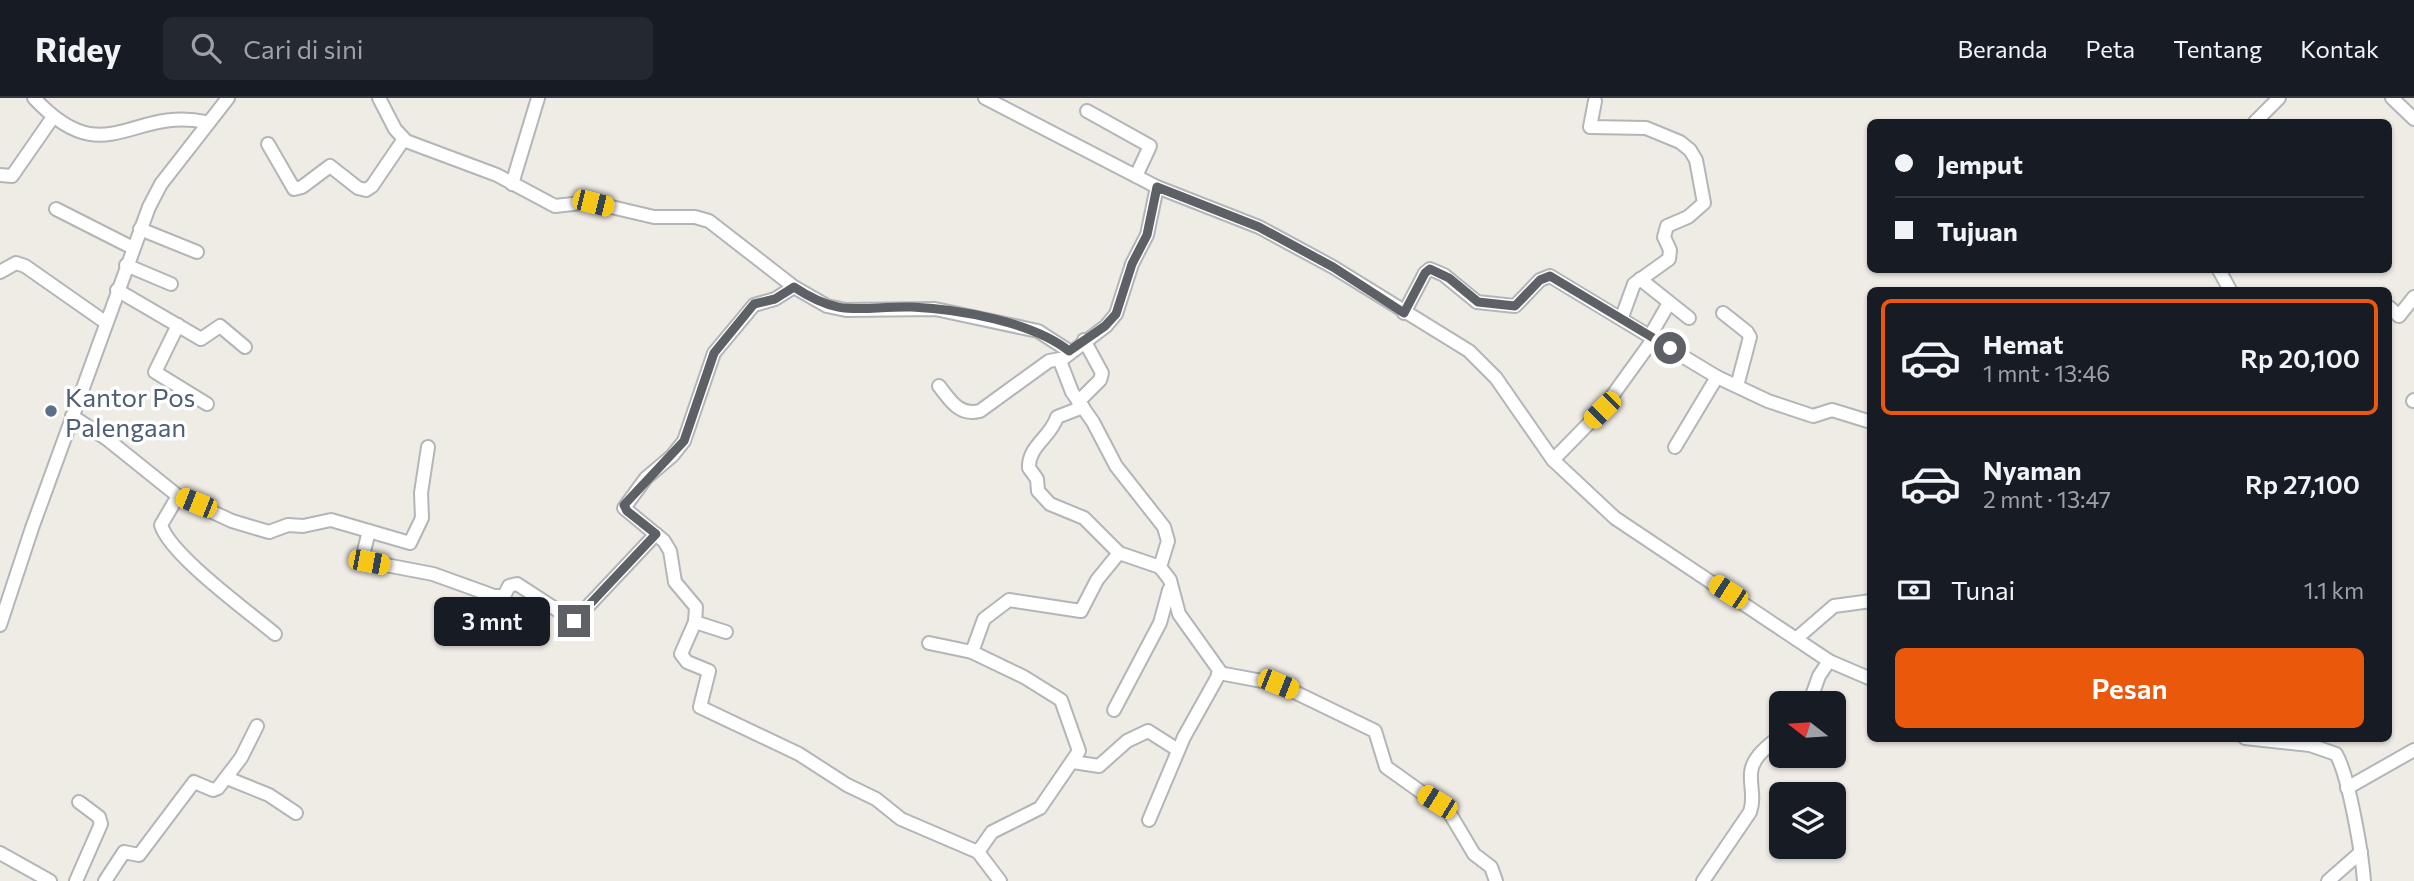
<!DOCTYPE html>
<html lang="id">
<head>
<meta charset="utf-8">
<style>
  body { margin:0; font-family:Commissioner,sans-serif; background:#242831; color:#f1f3f6; height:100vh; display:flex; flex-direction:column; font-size:26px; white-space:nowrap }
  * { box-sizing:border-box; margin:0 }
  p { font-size:23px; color:#9ea1a6 }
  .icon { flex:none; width:38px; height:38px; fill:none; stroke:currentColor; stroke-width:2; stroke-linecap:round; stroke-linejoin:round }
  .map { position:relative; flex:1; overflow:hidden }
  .drawer { position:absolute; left:1867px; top:189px; width:525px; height:455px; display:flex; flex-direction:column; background:#171b24; border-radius:10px; box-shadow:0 2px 5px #0004 }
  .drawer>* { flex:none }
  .banner { position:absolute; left:1867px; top:21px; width:525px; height:154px; border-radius:10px; box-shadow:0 2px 5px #0004; display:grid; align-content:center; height:154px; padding:0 28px; background:#171b24 }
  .needle { width:46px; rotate:287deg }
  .controls { position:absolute; left:1769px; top:593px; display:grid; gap:14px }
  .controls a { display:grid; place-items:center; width:77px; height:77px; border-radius:10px; background:#171b24; box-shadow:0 2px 5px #0004; font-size:35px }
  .end { position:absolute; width:32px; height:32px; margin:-16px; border:9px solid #5d6165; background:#fff; box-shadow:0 0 0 4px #fff }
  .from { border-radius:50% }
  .bubble { position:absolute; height:49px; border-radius:10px; background:#171b24; box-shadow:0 2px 5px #0004; font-size:23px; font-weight:600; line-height:49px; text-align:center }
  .car { position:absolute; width:21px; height:42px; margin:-21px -10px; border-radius:9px; box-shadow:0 0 5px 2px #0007; background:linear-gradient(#f5c518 24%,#345 0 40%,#f5c518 0 76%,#345 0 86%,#f5c518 0) }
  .banner b { display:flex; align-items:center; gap:24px; height:66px; font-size:26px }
  .banner b+b { border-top:2px solid #363941 }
  .banner i { width:18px; height:18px; background:#f1f3f6 }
  ul { padding:12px 0 0; list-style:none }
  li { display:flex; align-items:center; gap:21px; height:116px; margin:0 14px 10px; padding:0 14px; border:4px solid transparent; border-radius:10px }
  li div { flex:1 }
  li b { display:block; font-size:26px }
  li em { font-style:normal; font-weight:600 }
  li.current { border-color:#ea580c }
  li>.icon { width:63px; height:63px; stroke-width:1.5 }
  .pay { display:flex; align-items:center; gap:18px; height:77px; padding:0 28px; font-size:26px }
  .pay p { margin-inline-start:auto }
  .button { display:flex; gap:14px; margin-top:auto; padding:14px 28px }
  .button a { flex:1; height:80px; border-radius:10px; background:#ea580c; color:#fff; font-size:28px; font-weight:600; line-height:80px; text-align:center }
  header { display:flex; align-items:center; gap:42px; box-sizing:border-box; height:98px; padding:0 35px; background:#171b24; border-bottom:2px solid #363941 }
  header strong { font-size:33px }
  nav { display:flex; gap:38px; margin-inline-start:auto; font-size:24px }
  .search { width:490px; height:63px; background:#242831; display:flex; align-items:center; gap:18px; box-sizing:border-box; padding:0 24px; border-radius:10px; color:#9ea1a6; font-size:26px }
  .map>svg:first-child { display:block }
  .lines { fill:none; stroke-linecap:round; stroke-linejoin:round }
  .minor-casing { stroke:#b2b6b9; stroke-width:16 }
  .minor { stroke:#fff; stroke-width:12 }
  .route { stroke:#5d6165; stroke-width:9 }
  .service-dot { fill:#5c6f8a; stroke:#fff; stroke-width:2.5 }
  .labels { text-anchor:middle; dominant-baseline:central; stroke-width:7; stroke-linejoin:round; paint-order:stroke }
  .service-label { font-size:26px; fill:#4e5e75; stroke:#fff; text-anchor:start }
</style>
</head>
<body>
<header>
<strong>Ridey</strong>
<div class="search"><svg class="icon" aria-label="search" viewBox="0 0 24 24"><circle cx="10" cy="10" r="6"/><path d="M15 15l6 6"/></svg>Cari di sini</div>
<nav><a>Beranda</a><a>Peta</a><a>Tentang</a><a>Kontak</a></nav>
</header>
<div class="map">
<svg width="2414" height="783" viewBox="0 0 2414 783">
  <rect width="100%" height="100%" fill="#efebe5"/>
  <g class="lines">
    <defs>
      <g id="minor">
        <path d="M34,0C105,76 130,8 206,24"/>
        <path d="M379,0L395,31L406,43L497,77L555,108L590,104L654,119H695L709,123L794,189L827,208L846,212L935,211L1038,233L1069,253"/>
        <path d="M985,0L1157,89L1259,129L1333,169L1469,253L1496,280L1553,362L1615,420L1829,563L1871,581"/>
        <path d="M2392,0L2414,21"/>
        <path d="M1595,3L1590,29L1646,30L1680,44L1690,52L1696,62L1704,105L1688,119L1667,128L1664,139L1670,152L1669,161L1634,186L1622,219"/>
        <path d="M1087,13L1150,48L1136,78"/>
        <path d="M2255,24L2279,0"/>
        <path d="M268,46L294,91L302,89L330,68L358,90L366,92L372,88L404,41"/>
        <path d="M0,77L12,78L53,19"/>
        <path d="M512,86L538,0"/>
        <path d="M56,111L133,150"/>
        <path d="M140,131L197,154"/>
        <path d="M126,167L171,186"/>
        <path d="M2219,172L2230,192"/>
        <path d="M0,174L16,165L25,168L105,224"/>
        <path d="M1640,181L1689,220"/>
        <path d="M794,189L775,201L754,207L714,255L684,343L672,358L646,380L624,410L664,443L670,453L675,484L696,509L695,524L681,556L687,564L709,573L700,609L799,656L847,687L876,701L901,721L978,754L1000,783"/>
        <path d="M117,192L201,241L220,228L245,249"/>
        <path d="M2389,209L2399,218L2414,199"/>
        <path d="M1404,215L1425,175L1430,171L1444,177L1477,204L1515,208L1540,182L1550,178L1717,279L1768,303L1813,318L1832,312L1871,324"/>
        <path d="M1723,215L1747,234L1750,239L1737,288"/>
        <path d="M178,227L155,274L207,306"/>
        <path d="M1650,238L1669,205"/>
        <path d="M939,288C951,303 959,318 980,313L1049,263L1060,261"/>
        <path d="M2413,303L2414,302"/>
        <path d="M1078,304L1100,282L1102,275L1084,242"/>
        <path d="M1083,309L1057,319C1051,339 1028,348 1029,370L1037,381L1038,393L1050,406L1084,420L1119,455L1160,469"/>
        <path d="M72,318L107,341L178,398L232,423L269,434L288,427L303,428L331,422L410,445L422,420L421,395L428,349"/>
        <path d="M1675,349L1717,279"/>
        <path d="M1553,362L1602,312L1654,240"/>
        <path d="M178,398L161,427C170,457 249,514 275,536"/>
        <path d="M369,433L363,457L365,463L433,476L494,498H504L509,488L517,486L574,523L656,436"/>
        <path d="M695,524L726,534"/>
        <path d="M0,527L32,430L149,109L161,86L228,0"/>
        <path d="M1797,540L1834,508L1871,503"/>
        <path d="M929,545L972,554L984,521L1009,502L1081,513L1097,482L1119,455"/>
        <path d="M972,554L1024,579L1061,602L1079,653L1040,710L992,734L978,754"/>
        <path d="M1219,575L1278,586L1375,633L1386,669L1449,714L1474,756L1491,769L1496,783"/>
        <path d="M1809,606L1819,578L1829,563"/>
        <path d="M1114,612L1160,525L1169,492"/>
        <path d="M2245,640L2310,647L2336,656C2349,678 2362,756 2364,783"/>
        <path d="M1073,664L1099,668L1127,643L1148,633L1178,652"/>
        <path d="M227,680L269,697L296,715"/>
        <path d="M2347,690L2414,652"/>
        <path d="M1149,722L1184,639L1217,580L1219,572L1179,516L1170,482L1160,469L1168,443L1164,429L1116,368L1093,324L1072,294L1060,263L1106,228L1116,216L1132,166L1147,137L1157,89"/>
        <path d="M0,755L50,783"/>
        <path d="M76,783L101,726L99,719L79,704"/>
        <path d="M105,783L124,754L139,757L194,684L213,692L218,690L241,660L257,628"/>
        <path d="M1703,783L1750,714C1755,700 1750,689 1751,675C1752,658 1770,647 1782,636"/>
        <path d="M2328,783L2361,754"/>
      </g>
    </defs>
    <use href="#minor" class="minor-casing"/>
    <use href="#minor" class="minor"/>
  </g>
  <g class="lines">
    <path class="route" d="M574,523L656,436L627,413L624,407L684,343L714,255L754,206L775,201L794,189C842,221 860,208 912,209C958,211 1033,224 1069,253L1105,228L1116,216L1132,166L1147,137L1157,89L1259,129L1333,169L1404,215L1425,175L1430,171L1449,180L1478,204L1515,208L1540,182L1550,178L1670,250"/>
  </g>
  <circle class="service-dot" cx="51" cy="313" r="7"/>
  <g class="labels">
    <g class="service-label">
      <text x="65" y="298">Kantor Pos<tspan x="65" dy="30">Palengaan</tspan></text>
    </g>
  </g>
</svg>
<div class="controls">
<a><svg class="needle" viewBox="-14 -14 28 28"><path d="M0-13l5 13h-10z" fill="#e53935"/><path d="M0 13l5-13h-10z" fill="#9ea1a6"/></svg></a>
<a><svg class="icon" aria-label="layers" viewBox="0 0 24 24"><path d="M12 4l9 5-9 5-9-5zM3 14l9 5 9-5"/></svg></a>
</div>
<i class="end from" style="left:1670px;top:250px"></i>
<i class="end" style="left:574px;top:523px"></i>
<div class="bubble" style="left:434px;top:499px;width:116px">3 mnt</div>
<i class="car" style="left:593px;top:105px;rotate:104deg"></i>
<i class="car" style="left:1602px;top:312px;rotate:225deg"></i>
<i class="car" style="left:196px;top:405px;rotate:292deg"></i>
<i class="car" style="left:369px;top:464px;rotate:101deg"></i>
<i class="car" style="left:1728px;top:494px;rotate:303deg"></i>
<i class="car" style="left:1278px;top:586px;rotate:112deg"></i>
<i class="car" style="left:1437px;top:704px;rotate:302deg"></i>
<div class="banner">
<b><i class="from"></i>Jemput</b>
<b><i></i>Tujuan</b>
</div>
<section class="drawer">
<ul>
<li class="current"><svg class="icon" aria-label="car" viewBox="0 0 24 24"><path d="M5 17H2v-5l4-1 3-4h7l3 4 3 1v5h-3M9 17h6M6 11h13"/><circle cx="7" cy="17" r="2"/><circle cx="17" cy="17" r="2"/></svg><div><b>Hemat</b><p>1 mnt · 13:46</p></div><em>Rp 20,100</em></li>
<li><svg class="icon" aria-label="car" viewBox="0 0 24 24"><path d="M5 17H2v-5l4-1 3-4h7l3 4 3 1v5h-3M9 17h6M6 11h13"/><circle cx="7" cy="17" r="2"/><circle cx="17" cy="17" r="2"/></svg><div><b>Nyaman</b><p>2 mnt · 13:47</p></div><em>Rp 27,100</em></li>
</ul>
<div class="pay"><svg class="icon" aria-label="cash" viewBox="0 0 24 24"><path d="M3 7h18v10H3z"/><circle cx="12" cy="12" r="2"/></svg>Tunai<p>1.1 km</p></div>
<div class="button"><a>Pesan</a></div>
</section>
</div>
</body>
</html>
